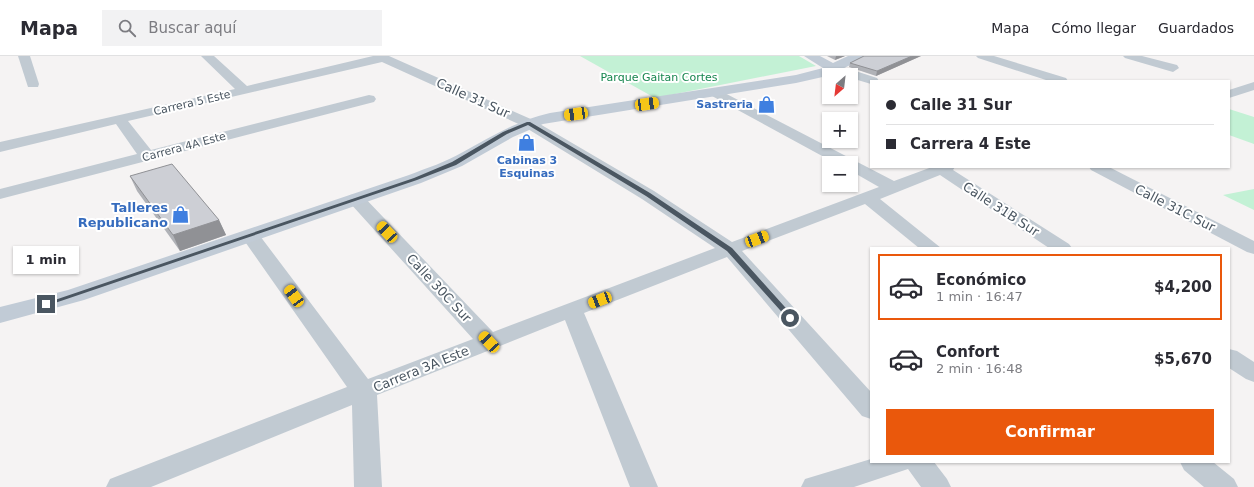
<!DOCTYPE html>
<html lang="es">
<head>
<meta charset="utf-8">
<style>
  body { margin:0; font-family:"DejaVu Sans",sans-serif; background:#f2f2f3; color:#2b2b33; height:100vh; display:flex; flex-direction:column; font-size:15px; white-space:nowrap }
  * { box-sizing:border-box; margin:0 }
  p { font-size:13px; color:#7c7c81 }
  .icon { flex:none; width:22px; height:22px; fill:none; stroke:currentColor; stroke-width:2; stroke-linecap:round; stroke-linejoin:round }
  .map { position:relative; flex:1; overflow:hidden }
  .sheet { position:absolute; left:870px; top:191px; width:360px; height:216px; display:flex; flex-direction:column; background:#fff; border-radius:0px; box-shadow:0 1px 3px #0004 }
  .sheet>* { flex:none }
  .banner { position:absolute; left:870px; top:24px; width:360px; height:88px; border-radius:0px; box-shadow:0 1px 3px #0004; display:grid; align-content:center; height:88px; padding:0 16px; background:#fff }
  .needle { width:26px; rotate:208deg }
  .fabs { position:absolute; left:822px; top:12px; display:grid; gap:8px }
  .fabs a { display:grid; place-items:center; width:36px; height:36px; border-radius:0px; background:#fff; box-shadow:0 1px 3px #0004; font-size:20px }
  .end { position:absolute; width:18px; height:18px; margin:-9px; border:5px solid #4a5661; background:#fff; box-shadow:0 0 0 2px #fff }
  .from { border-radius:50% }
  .bubble { position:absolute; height:28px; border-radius:0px; background:#fff; box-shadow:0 1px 3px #0004; font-size:13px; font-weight:600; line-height:28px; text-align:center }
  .car { position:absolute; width:12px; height:24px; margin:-12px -6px; border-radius:5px; box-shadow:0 0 3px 1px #0007; background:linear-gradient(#f5c518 24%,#345 0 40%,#f5c518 0 76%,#345 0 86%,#f5c518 0) }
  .banner b { display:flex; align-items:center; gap:14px; height:38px; font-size:15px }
  .banner b+b { border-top:1px solid #e1e1e2 }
  .banner i { width:10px; height:10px; background:#2b2b33 }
  ul { padding:7px 0 0; list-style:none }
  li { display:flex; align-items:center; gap:12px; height:66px; margin:0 8px 6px; padding:0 8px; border:2px solid transparent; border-radius:0px }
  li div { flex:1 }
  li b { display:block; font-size:15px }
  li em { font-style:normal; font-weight:600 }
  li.current { border-color:#ea580c }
  li>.icon { width:36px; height:36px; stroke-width:1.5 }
  .cta { display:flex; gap:8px; margin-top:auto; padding:8px 16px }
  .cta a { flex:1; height:46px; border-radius:0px; background:#ea580c; color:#fff; font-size:16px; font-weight:600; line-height:46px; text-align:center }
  header { display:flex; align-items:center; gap:24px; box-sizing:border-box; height:56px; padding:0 20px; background:#fff; border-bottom:1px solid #e1e1e2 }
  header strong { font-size:19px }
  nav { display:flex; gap:22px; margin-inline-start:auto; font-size:14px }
  .search { width:280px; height:36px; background:#f2f2f3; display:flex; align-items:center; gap:10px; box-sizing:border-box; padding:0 14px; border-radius:0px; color:#7c7c81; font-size:15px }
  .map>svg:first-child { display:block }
  .green { fill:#c3f1d5 }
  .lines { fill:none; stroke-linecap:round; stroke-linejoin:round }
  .street { fill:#c1cad2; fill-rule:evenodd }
  .secondary { fill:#c1cbd6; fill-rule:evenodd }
  .wall { fill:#b0b2b7 }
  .shaded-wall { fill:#909195 }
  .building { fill:#cdcfd5; stroke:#909195 }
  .route { fill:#4a5661 }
  .labels { text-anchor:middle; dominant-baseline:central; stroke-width:4; stroke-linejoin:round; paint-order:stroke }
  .far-park-label { font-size:11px; fill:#17864f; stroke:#fff }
  .far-street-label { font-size:11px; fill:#4a5661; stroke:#fff }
  .far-shop-label { font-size:11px; font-weight:bold; fill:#366cbe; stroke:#fff; text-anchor:end }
  .street-label { font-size:13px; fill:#4a5661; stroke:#fff }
  .shop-label { font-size:13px; font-weight:bold; fill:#366cbe; stroke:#fff; text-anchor:end }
</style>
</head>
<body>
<header>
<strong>Mapa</strong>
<div class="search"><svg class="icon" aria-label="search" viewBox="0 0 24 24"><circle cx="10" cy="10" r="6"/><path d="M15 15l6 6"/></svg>Buscar aquí</div>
<nav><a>Mapa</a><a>Cómo llegar</a><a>Guardados</a></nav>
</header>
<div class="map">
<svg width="1254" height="431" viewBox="0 0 1254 431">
  <rect width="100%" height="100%" fill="#f5f3f3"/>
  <g class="green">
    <path d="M580,0H799L816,10L655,42Z"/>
    <path d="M1229,53L1254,61V88L1229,79Z"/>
    <path d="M1254,133V154L1223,139Z"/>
  </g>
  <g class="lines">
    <g class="street">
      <path d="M18,0H30L39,28L38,31H28L27,28Z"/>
      <path d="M201,0H214L247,30L373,0H389L533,64L654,135L732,186L879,131L851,115V107H835L712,40L710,37L712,34L717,33L894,125L932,111H955L953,114L1069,188L1072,192H1049L940,119L880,143L941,192H919L865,148L742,195L871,336V363L862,360L727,201L584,257L658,431H630L565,264L377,339L382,431H354L352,349L151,431H106L110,423L347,331L241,180L243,176L250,174L257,176L368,323L473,283L350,147L347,143L350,139L356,138L362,139L493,276L715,192L642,143L523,70L382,6L128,65L151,94L369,39L374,40L376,43L374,46L0,143V133L137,98L116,68L0,96V86L235,33Z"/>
      <path d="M976,0H994L1066,22L1068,25H1049L978,2Z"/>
      <path d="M1123,0H1142L1177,9L1179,12L1173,16L1125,2Z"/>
      <path d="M834,8L877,22L879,25H871V28L851,22V19C843,19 833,18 828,12Z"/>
      <path d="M1254,26V34L1229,42V34Z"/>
      <path d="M1089,111H1109L1254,185V198L1247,196L1091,114Z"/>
      <path d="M1229,293L1237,295L1254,306V326L1246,323L1229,312Z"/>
      <path d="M871,403V406H934L947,423L951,431H921L908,413L854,431H801L805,423Z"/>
      <path d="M1180,406H1213L1234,423L1238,431H1204L1184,414Z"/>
    </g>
    <path class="secondary" d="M804,0H820L833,7L848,0H864L863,3L827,20L796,27L543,68L513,81L462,110L421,127L84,244L0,267V251L68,234L409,119C427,112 446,106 463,96C493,80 516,65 550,57L796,19L823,12Z"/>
  </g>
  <g class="wall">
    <path d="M827,0H845L835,4Z"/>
    <path d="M921,0L876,20L849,11L850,7Z"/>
    <path d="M130,120L219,164L226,179L180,195L137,135Z"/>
  </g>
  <g class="shaded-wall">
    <path d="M836,0H845L835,4Z"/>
    <path d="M912,0H921L876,20L877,15Z"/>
    <path d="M219,164L226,179L180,195L173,179Z"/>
  </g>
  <g class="building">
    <path d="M864,0H912L877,15L850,7Z"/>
    <path d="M172,108L219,164L173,179L130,120Z"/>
  </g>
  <path class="route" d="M527,66H530L650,137L732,192L793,260V263H788L727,195L646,140L528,69L507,78L456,109L417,124L49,249L43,248L414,122L452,106L503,76Z"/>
  <defs>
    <symbol id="shop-bare" viewBox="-9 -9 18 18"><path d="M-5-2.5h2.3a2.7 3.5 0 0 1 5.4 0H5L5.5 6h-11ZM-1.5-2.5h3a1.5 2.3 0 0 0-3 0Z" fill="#3f7fe0" stroke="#fff" stroke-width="2.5" paint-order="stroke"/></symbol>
  </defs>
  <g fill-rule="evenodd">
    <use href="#shop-bare" x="754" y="36" width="25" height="25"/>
    <use href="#shop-bare" x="514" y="74" width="25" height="25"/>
    <use href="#shop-bare" x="168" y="146" width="25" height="25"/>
  </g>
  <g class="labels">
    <g class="far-park-label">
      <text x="659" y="21">Parque Gaitan Cortes</text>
    </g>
    <g class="far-street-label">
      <text transform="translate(192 47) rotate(-13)">Carrera 5 Este</text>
      <text transform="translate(184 91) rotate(-15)">Carrera 4A Este</text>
    </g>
    <g class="far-shop-label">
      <text x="753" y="48">Sastreria</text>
      <text x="527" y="104" text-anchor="middle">Cabinas 3<tspan x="527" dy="13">Esquinas</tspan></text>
    </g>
    <g class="street-label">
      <text transform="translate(473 42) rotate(24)">Calle 31 Sur</text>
      <text transform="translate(1175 152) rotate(27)">Calle 31C Sur</text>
      <text transform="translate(1001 153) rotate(33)">Calle 31B Sur</text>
      <text transform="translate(439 232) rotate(47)">Calle 30C Sur</text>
      <text transform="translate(421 313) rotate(-22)">Carrera 3A Este</text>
    </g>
    <g class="shop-label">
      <text x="168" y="151">Talleres<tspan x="168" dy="15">Republicano</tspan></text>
    </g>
  </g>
</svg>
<div class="fabs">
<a><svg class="needle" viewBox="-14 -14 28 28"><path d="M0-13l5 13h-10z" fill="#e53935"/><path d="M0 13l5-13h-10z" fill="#7c7c81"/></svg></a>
<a>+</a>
<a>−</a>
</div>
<i class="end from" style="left:790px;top:262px"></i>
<i class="end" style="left:46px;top:248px"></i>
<div class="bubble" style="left:13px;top:190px;width:66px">1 min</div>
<i class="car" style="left:647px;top:48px;rotate:82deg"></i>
<i class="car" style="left:576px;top:58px;rotate:262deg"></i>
<i class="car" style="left:387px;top:176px;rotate:317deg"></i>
<i class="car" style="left:757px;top:183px;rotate:69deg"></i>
<i class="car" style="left:294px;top:240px;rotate:324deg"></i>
<i class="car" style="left:600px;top:244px;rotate:249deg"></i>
<i class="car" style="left:489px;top:286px;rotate:317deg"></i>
<div class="banner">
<b><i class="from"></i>Calle 31 Sur</b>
<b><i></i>Carrera 4 Este</b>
</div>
<section class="sheet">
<ul>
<li class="current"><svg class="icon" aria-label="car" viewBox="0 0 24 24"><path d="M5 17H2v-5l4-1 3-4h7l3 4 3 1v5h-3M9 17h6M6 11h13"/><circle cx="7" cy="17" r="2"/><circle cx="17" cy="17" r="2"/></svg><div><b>Económico</b><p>1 min · 16:47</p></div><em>$4,200</em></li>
<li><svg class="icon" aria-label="car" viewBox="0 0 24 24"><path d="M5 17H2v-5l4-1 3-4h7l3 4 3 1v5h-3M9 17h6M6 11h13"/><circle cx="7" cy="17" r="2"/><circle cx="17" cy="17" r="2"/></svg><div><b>Confort</b><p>2 min · 16:48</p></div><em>$5,670</em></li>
</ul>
<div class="cta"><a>Confirmar</a></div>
</section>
</div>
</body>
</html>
